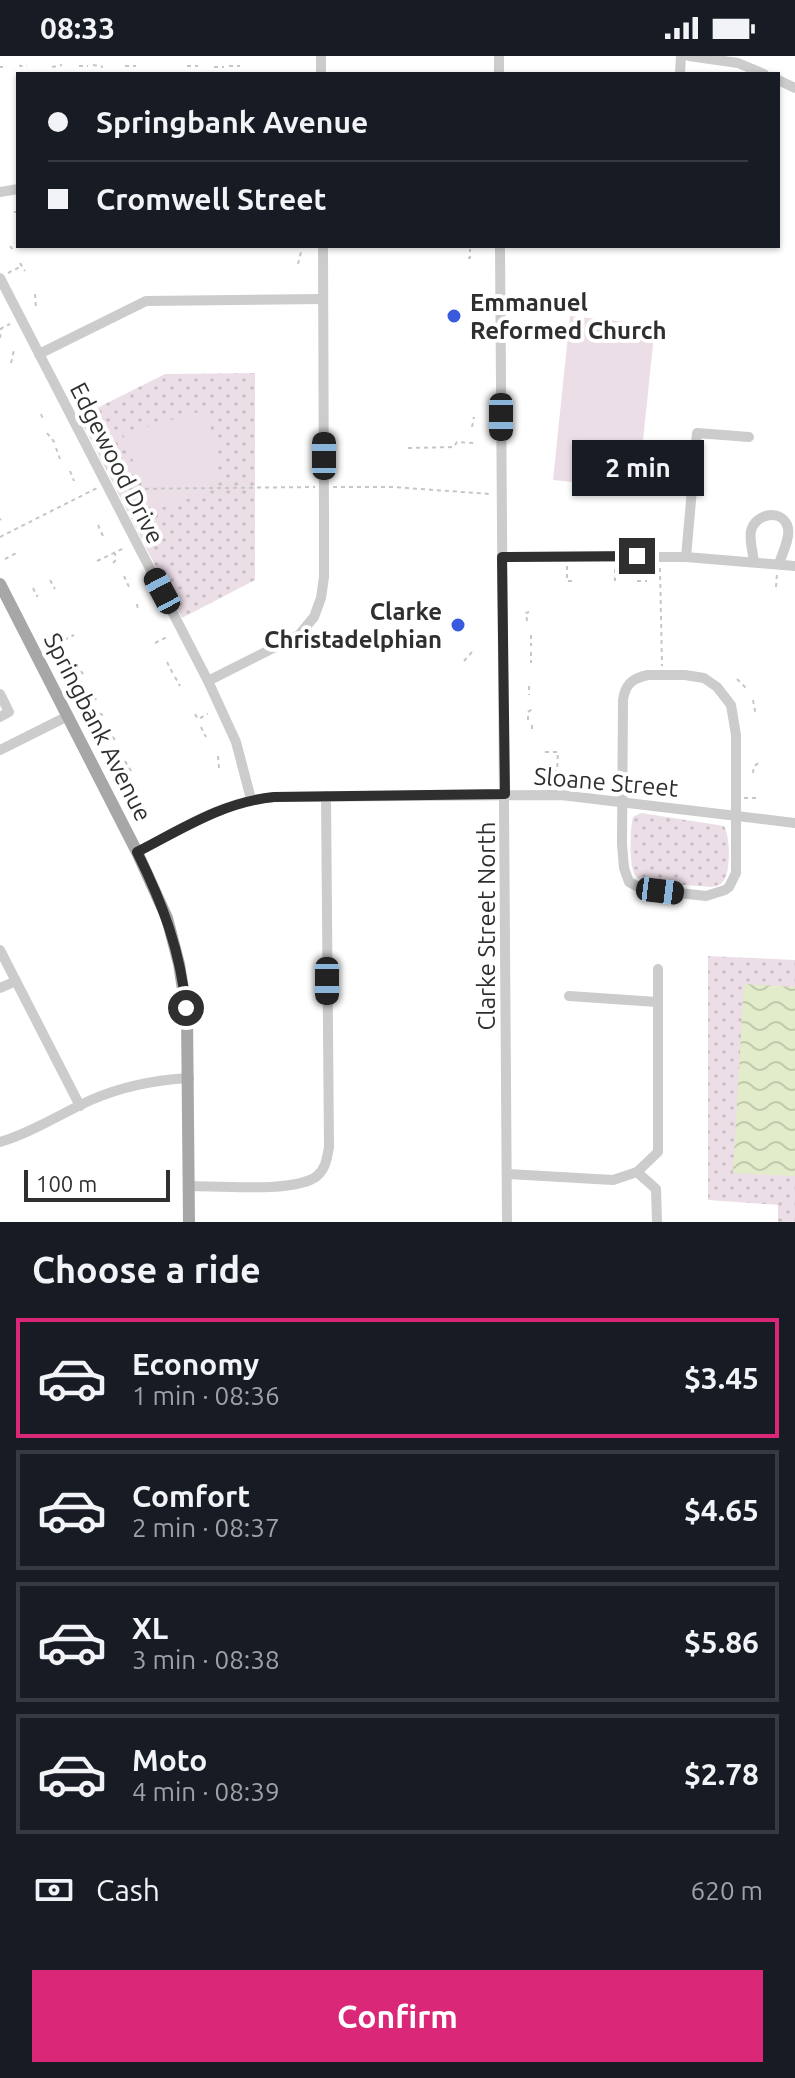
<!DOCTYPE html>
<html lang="en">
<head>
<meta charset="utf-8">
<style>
  body { margin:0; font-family:Ubuntu,sans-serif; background:#242831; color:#f1f3f6; height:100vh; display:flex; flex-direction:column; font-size:30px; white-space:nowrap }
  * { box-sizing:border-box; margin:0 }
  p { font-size:26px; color:#9ea1a6 }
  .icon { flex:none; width:44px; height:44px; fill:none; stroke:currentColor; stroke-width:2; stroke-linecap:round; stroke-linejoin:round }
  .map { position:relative; height:1166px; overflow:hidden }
  .details { display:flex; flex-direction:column; background:#171b24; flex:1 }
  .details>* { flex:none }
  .top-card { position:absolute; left:16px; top:16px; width:764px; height:176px; border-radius:0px; box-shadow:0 2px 6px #0004; display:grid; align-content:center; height:176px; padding:0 32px; background:#171b24 }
  .scale { position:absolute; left:24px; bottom:20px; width:146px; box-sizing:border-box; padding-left:8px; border:4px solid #2f2f2f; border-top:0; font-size:22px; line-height:28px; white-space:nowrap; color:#2f2f2f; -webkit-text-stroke:6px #fff; paint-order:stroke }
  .end { position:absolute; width:36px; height:36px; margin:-18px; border:10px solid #2f2f2f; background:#fff; box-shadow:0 0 0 4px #fff }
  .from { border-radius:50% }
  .bubble { position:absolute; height:56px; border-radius:0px; background:#171b24; box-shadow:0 2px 6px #0004; font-size:26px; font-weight:700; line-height:56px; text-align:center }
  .car { position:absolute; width:24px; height:48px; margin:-24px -12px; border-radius:10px; box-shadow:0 0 6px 2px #0007; background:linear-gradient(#222 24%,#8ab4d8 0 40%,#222 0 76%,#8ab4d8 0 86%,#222 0) }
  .top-card b { display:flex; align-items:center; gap:28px; height:76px; font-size:30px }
  .top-card b+b { border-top:2px solid #363941 }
  .top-card i { width:20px; height:20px; background:#f1f3f6 }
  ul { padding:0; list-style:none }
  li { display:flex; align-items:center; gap:24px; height:120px; margin:0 16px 12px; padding:0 16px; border:4px solid #363941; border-radius:0px }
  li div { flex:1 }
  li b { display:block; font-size:30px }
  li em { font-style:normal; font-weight:700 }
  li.active { border-color:#db2777 }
  li>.icon { width:72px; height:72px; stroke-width:1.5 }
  h2 { padding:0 32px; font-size:36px; line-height:96px }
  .pay { display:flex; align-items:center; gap:20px; height:88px; padding:0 32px; font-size:30px }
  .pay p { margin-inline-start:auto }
  .primary-button { display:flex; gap:16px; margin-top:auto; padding:16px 32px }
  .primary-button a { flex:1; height:92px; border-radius:0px; background:#db2777; color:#fff; font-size:32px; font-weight:700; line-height:92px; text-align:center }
  .status { display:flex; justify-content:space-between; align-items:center; height:56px; padding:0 40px; background:#171b24; direction:ltr }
  .status svg { height:22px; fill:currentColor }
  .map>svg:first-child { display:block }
  .green { fill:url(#green-dots) }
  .pitch { fill:#ecdee7 }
  .water { fill:url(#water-waves) }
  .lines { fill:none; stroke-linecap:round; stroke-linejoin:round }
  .path { stroke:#c6c6c6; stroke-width:2; stroke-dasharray:4 4; stroke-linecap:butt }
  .minor { stroke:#ccc; stroke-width:10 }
  .major { stroke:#a7a7a7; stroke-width:12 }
  .route { stroke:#2f2f2f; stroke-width:10 }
  .poi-dot { fill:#385adf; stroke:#fff; stroke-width:3 }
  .labels { text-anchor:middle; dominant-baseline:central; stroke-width:8; stroke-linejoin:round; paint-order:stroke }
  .poi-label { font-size:24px; font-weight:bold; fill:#2f2f2f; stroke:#fff; text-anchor:start }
  .street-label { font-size:24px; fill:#2f2f2f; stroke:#fff }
</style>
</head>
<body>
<div class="status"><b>08:33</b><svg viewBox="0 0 49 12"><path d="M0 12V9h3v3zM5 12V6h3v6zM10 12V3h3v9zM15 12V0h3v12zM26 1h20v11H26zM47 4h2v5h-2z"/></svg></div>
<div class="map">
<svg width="795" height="1166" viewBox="0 0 795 1166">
  <defs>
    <pattern id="green-dots" width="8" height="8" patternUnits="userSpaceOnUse" patternTransform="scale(2)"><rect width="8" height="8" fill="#ecdee7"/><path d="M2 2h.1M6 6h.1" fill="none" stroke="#cbbfc6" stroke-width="1.8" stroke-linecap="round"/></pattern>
    <pattern id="water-waves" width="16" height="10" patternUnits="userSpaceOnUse" patternTransform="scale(2)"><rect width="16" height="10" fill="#e2ebca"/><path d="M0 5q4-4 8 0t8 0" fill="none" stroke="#c2caae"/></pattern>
  </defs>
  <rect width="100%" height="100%" fill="#fff"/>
  <g class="green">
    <path d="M255,317V524L182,562L79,361L165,318Z"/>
    <path d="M641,757L724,770C730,779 731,815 724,824C720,830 718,829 712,831L646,826C641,824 639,823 635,819C629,811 630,771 633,761Z"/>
    <path d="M708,900L795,904V1166H778V1149L708,1144Z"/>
  </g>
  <g class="pitch">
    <path d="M570,260L655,269L638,433L553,424Z"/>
    <path d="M206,354L218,400L215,425L194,441L152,455L123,378Z"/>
  </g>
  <path class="water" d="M744,928L795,931V1120L733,1117Z"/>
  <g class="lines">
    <g class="path">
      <path d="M21,9L20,10H27"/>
      <path d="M93,9L103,11"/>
      <path d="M79,10H88"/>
      <path d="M125,10H136"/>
      <path d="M187,10H198"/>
      <path d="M229,10H240"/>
      <path d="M0,11H3"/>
      <path d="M52,11L62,9"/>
      <path d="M214,11H224"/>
      <path d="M14,156H18"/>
      <path d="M10,190L13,194L14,193"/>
      <path d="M468,202H470V193"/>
      <path d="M20,207L25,215"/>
      <path d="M298,208L301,196"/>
      <path d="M8,217L22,210"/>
      <path d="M35,238L36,252"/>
      <path d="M0,273L10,268"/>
      <path d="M0,282L1,272"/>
      <path d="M11,307L14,294"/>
      <path d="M41,358L43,363"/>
      <path d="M472,371L474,361"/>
      <path d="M47,377L55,387"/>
      <path d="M56,392L60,403"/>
      <path d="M408,392L454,391L457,386L474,387"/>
      <path d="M70,415L74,425"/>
      <path d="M333,431H393L490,438"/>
      <path d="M121,433L315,431"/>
      <path d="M0,463L1,464"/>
      <path d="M98,469L103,480"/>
      <path d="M0,481L97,432"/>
      <path d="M5,503L18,496"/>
      <path d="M97,505L124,492"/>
      <path d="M113,507L115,505V497"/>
      <path d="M567,510V525H575"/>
      <path d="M660,512L662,610"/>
      <path d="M615,513V525H618"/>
      <path d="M124,520L129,531"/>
      <path d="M50,524L55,533"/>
      <path d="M637,525H647"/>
      <path d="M776,531L777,517"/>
      <path d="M33,532L37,540L38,539"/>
      <path d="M137,548L138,555"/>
      <path d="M527,565L526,557L529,556"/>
      <path d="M531,579V590"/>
      <path d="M155,587L169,580"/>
      <path d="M50,591L74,579"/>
      <path d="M531,596V607"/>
      <path d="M464,605L472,596"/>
      <path d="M167,606L173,618"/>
      <path d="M77,608L84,620"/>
      <path d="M175,621L180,630"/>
      <path d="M737,623L745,631L748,629"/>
      <path d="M529,630V639"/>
      <path d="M91,634L96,644"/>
      <path d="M753,644L755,655H757"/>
      <path d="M94,652L96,656L105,660"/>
      <path d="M195,658L198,663L208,658"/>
      <path d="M528,664V656L532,653"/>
      <path d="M532,669V677"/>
      <path d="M201,671L206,681"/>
      <path d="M108,674L115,684"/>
      <path d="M218,700L219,712"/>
      <path d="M125,705L131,715"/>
      <path d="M541,711V715H557L558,696H543"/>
      <path d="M753,717L754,710L759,707"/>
      <path d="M136,731L141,741"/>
      <path d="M744,742H759"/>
    </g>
    <g class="minor">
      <path d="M321,0V18"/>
      <path d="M499,0V18"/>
      <path d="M689,0L738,7L764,18"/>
      <path d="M680,18L681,0"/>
      <path d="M778,24L795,32"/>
      <path d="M0,136L18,133"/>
      <path d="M500,190L507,1166"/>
      <path d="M0,222L208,625L236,686L251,743"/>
      <path d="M39,298L146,245L323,243"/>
      <path d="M502,501H686L795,510"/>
      <path d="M686,501L697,377L749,381"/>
      <path d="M754,506C753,496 749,484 751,475C755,457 783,452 788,472C790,483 782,498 779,508"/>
      <path d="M648,619H685L704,622L717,631L731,649L736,679V817L729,831L725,834L706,840L642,833L629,826L624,812L622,788L623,644C625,628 633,622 648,619Z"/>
      <path d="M208,625L299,579L314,561L321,542L324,521V466L323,190"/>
      <path d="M0,638L9,656L0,661"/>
      <path d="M0,694L68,660"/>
      <path d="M137,796C183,772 222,746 274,741L561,739L795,767"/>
      <path d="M0,894L80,1050"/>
      <path d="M0,932L16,925"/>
      <path d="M569,940L657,946"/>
      <path d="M0,1086C33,1076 60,1058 91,1044C123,1030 154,1024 189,1022"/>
      <path d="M637,1116L656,1133L657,1166"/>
      <path d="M508,1118L613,1124L637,1116L658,1096V913"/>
      <path d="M189,1130C218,1130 296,1137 317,1120C326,1112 327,1102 329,1091L326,740"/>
    </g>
    <path class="major" d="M0,528L137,796L167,862L179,908L187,959L189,1166"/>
  </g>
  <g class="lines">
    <path class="route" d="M186,952C181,896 162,846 137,796C182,773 223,746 274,741L505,738L502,501L637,500"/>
  </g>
  <g class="poi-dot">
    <circle cx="454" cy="260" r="8"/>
    <circle cx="458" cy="569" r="8"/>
  </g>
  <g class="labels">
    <g class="poi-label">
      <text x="470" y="246">Emmanuel<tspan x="470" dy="28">Reformed Church</tspan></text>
      <text x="442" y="555" text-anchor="end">Clarke<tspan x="442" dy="28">Christadelphian</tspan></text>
    </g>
    <g class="street-label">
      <text transform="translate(117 407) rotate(63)">Edgewood Drive</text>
      <text transform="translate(98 671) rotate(63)">Springbank Avenue</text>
      <text transform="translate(606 726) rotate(5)">Sloane Street</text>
      <text transform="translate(486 870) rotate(-90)">Clarke Street North</text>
    </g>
  </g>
</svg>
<div class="scale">100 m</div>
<i class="end from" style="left:186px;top:952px"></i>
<i class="end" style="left:637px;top:500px"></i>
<div class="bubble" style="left:572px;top:384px;width:132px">2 min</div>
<i class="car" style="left:501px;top:361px;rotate:180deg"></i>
<i class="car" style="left:324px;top:400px;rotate:0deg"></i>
<i class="car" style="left:162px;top:535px;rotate:332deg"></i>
<i class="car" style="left:660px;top:835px;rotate:97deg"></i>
<i class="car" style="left:327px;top:925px;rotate:180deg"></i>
<div class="top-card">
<b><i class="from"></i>Springbank Avenue</b>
<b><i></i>Cromwell Street</b>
</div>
</div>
<section class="details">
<h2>Choose a ride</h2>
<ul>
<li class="active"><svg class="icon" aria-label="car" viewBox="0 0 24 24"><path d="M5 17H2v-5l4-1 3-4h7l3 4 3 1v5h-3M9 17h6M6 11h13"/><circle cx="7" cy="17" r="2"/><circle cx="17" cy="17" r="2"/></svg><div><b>Economy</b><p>1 min · 08:36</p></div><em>$3.45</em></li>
<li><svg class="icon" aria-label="car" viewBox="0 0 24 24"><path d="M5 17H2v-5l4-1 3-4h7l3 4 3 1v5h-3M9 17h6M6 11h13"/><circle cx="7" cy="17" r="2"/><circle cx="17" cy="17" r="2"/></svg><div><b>Comfort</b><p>2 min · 08:37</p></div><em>$4.65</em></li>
<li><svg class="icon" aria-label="car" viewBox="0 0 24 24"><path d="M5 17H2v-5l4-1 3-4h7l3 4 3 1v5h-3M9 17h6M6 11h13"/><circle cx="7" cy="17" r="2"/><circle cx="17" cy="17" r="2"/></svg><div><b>XL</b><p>3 min · 08:38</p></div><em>$5.86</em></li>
<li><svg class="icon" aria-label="car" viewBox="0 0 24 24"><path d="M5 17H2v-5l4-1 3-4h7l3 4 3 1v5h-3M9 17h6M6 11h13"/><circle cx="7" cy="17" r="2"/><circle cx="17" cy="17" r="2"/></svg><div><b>Moto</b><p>4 min · 08:39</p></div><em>$2.78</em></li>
</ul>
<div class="pay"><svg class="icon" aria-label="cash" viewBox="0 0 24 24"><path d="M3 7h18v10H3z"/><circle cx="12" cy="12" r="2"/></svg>Cash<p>620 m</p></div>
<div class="primary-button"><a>Confirm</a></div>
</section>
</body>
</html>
